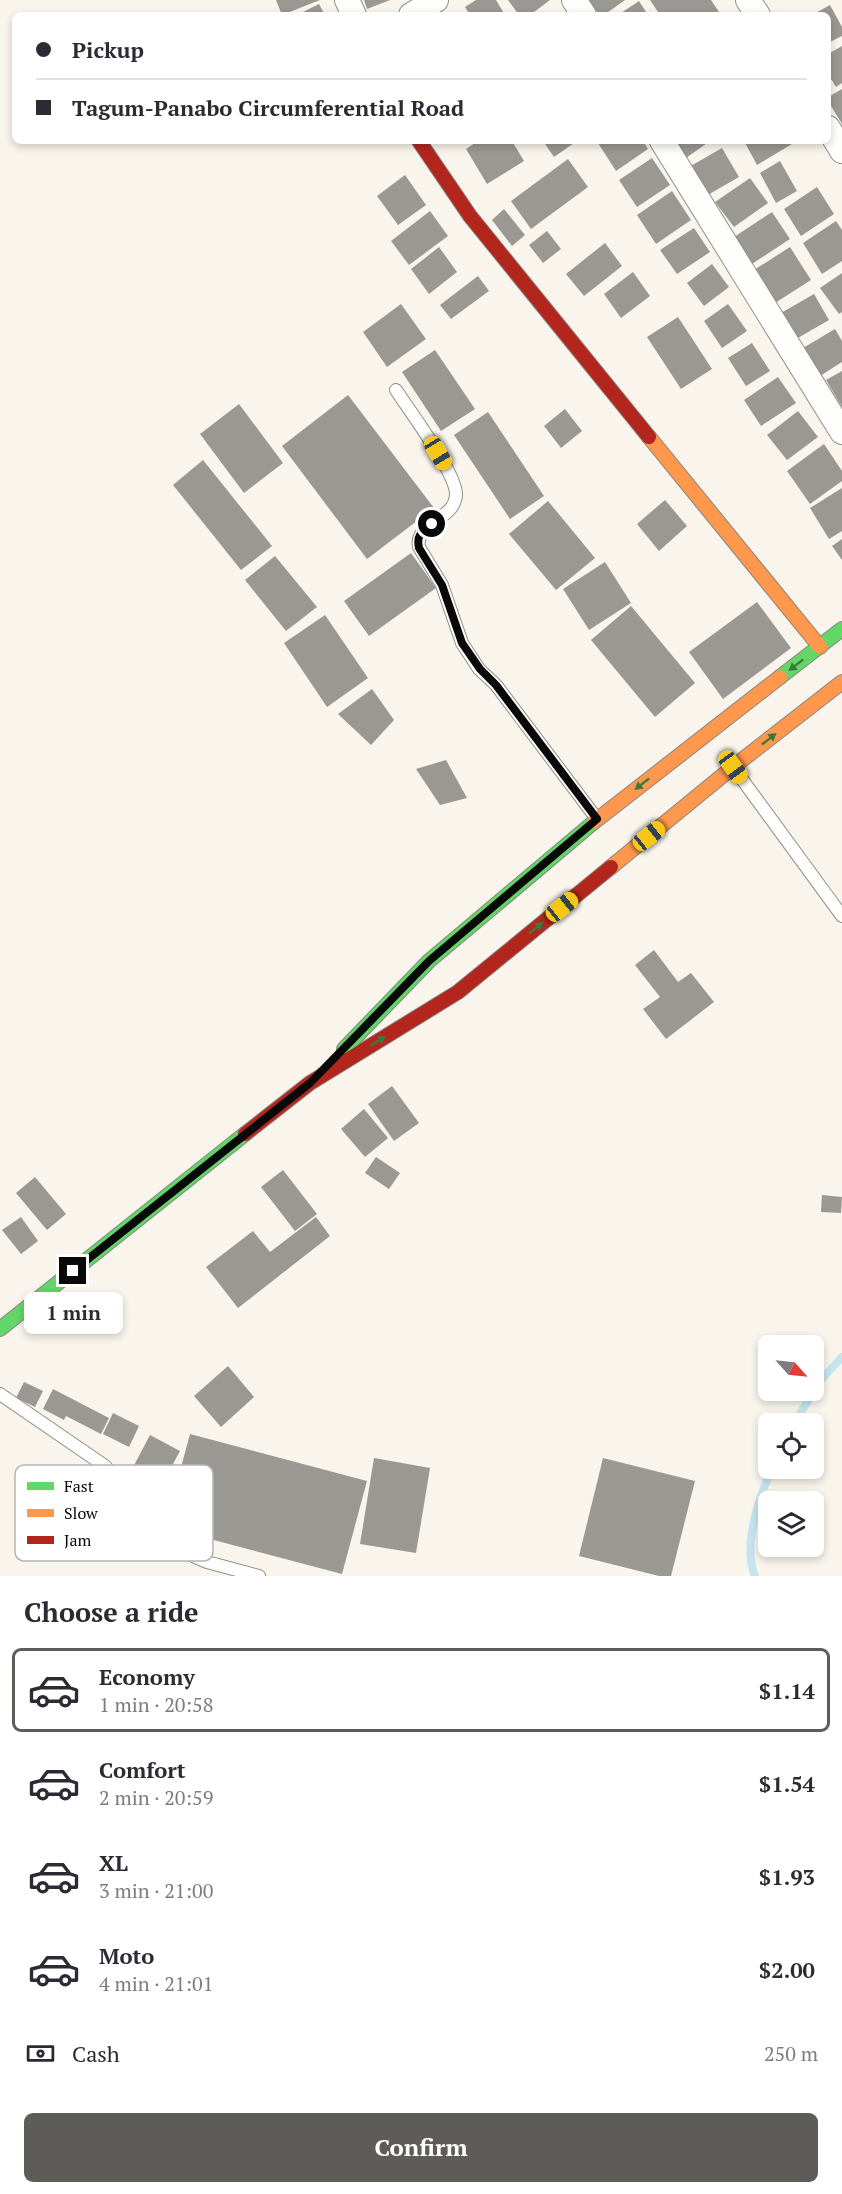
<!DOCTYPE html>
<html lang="en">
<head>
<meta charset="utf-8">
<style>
  body { margin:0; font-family:"PT Serif",serif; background:#f7f7f7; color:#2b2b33; height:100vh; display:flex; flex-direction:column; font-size:22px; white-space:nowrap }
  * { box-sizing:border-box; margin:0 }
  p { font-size:20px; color:#7c7c81 }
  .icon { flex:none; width:33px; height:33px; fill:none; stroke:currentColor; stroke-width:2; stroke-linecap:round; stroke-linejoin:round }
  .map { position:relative; height:1576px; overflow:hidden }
  .drawer { display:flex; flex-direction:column; background:#fff; flex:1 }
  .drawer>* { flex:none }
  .hud { position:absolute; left:12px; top:12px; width:819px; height:132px; border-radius:9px; box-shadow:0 3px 9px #0003; display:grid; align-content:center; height:132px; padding:0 24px; background:#fff }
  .needle { width:39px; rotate:117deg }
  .controls { position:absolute; left:758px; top:1335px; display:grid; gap:12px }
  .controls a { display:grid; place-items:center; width:66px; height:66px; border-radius:9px; background:#fff; box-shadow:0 3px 9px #0003; font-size:30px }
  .end { position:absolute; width:27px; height:27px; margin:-14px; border:8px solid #090909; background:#fff; box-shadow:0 0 0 3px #fff }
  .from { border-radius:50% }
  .bubble { position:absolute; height:42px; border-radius:9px; background:#fff; box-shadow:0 3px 9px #0003; font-size:20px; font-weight:700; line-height:42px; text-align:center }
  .car { position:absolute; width:18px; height:36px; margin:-18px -9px; border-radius:8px; box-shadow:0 0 4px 2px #0007; background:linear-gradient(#f5c518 24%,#345 0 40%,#f5c518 0 76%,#345 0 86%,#f5c518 0) }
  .hud b { display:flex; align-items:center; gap:21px; height:57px; font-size:22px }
  .hud b+b { border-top:2px solid #e1e1e2 }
  .hud i { width:15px; height:15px; background:#2b2b33 }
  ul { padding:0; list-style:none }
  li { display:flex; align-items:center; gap:18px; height:84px; margin:0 12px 9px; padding:0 12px; border:3px solid transparent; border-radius:9px }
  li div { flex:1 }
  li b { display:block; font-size:22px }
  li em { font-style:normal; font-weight:700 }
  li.current { border-color:#5d5c58 }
  li>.icon { width:54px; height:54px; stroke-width:1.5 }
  h2 { padding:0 24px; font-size:27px; line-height:72px }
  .pay { display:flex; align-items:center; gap:15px; height:66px; padding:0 24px; font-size:22px }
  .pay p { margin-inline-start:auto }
  .primary-button { display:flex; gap:12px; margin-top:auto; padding:12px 24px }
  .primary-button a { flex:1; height:69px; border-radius:9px; background:#5d5c58; color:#fff; font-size:24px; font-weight:700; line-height:69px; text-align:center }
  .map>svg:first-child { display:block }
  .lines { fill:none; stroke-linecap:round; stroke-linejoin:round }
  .stream { stroke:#c4e5f0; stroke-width:8 }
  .building { fill:#9a9893 }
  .lane-casing { stroke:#918f8b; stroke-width:14 }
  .street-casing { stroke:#918f8b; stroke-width:26 }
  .fast-casing { stroke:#888682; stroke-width:16 }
  .slow-casing { stroke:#888682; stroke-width:16 }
  .jam-casing { stroke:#888682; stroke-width:16 }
  .lane { stroke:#fefefc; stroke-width:12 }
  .street { stroke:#fefefc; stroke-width:24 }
  .fast { stroke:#63d668; stroke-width:14 }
  .slow { stroke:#ff974d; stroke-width:14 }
  .jam { stroke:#b3261e; stroke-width:14 }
  .oneway { fill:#3a7a3d }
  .route { stroke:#090909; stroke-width:8 }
  .key { fill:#fff; stroke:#b5b5b5; stroke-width:1.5 }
  .key-label { font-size:16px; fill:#090909 }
</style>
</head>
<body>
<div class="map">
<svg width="842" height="1576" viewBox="0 0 842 1576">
  <rect width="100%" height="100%" fill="#f9f5ec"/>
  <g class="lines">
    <g class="stream">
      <path d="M794,1424L819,1382L842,1357"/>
      <path d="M755,1576C742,1545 759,1498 772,1468"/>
    </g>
  </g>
  <g class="building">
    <path d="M276,0H320L282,15Z"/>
    <path d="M364,0H390L367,9Z"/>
    <path d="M476,0H496L505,15H470L465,7Z"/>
    <path d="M508,0H550L530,15H519Z"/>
    <path d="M589,0H625L604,15H599Z"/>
    <path d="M650,0H711L721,15H660Z"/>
    <path d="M639,1L648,15H618Z"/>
    <path d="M319,4L325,15H297Z"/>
    <path d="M830,5L842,27V36L828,43V15H812Z"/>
    <path d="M842,46V83L836,87L828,74V54Z"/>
    <path d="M842,89V124L828,101V97Z"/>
    <path d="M478,141H512L524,161L487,184L466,149Z"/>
    <path d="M543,141H577L554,157Z"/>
    <path d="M601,141H643L648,149L616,171L598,143Z"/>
    <path d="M674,141H710L686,158Z"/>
    <path d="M744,141H797L757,165Z"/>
    <path d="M722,148L739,177L706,196L689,167Z"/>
    <path d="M652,158L670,185L637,207L619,180Z"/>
    <path d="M568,159L588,187L531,229L511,201Z"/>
    <path d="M780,161L797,191L776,203L760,173Z"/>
    <path d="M405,175L426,205L398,225L377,196Z"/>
    <path d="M750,178L768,203L734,227L715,202Z"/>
    <path d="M817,187L834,214L801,236L784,209Z"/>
    <path d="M672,191L691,220L656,244L637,215Z"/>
    <path d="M504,209L525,235L512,246L492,220Z"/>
    <path d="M430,211L448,236L409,265L391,241Z"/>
    <path d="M772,212L790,239L752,264L734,237Z"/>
    <path d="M836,221L842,230V261L822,274L803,243Z"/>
    <path d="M694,228L710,252L677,274L660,250Z"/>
    <path d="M547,231L561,249L543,263L529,245Z"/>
    <path d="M605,243L622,266L584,296L566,274Z"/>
    <path d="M439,247L457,272L429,294L411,269Z"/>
    <path d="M790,247L811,280L775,303L754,270Z"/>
    <path d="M712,264L729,287L704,306L687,283Z"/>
    <path d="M633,272L650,296L621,318L604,294Z"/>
    <path d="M842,273V312L839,314L820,288Z"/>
    <path d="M478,276L489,291L451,319L440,305Z"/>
    <path d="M814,294L829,320L796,339L781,313Z"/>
    <path d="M401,304L426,339L387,367L363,332Z"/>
    <path d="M728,304L747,331L722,348L704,321Z"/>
    <path d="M678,317L712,369L681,389L647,337Z"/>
    <path d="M835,329L842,341V362L820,376L803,348Z"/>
    <path d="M752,343L770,371L746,386L728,358Z"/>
    <path d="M435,350L475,409L441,431L402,372Z"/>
    <path d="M842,371V407L826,380Z"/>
    <path d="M778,377L796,403L761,426L744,400Z"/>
    <path d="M348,395L434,508L367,559L282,446Z"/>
    <path d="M239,404L283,463L244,493L200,434Z"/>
    <path d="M565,409L582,431L561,448L544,426Z"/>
    <path d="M798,411L818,437L787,460L767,435Z"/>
    <path d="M488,412L544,496L510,519L454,435Z"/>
    <path d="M824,444L842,471V481L810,504L787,471Z"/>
    <path d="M203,460L272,546L241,570L173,485Z"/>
    <path d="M842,488V531L829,539L810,508Z"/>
    <path d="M665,500L687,526L659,551L637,524Z"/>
    <path d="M548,501L595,558L556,590L509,534Z"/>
    <path d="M842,539V560L832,546Z"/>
    <path d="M411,553L436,588L369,636L344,601Z"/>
    <path d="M275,556L317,607L286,631L245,580Z"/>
    <path d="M605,562L631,603L589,630L563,589Z"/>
    <path d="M757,602L791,648L723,699L689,652Z"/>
    <path d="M631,606L695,683L655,717L591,640Z"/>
    <path d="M325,615L368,678L327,707L284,643Z"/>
    <path d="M372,689L394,720L371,745L338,714Z"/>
    <path d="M446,760L467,798L440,805L416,769Z"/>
    <path d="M654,950L678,982L691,973L714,1002L666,1039L643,1009L660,997L635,965Z"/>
    <path d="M392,1086L419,1123L394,1141L368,1104Z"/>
    <path d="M364,1109L388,1138L365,1157L341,1129Z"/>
    <path d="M376,1157L400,1173L389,1189L365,1173Z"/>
    <path d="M283,1170L317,1214L295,1231L261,1187Z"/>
    <path d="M35,1177L66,1214L47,1230L16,1193Z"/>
    <path d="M822,1195L842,1197L841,1213L821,1212Z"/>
    <path d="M21,1217L38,1241L21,1254L2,1230Z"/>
    <path d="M316,1217L330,1236L238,1308L206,1267L253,1231L270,1252Z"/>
    <path d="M228,1366L254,1397L221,1427L194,1396Z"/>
    <path d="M24,1382L43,1391L35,1407L16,1398Z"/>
    <path d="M53,1389L109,1418L101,1434L66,1416L64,1420L43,1409Z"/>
    <path d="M113,1413L139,1426L129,1447L103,1434Z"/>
    <path d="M190,1434L367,1481L342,1574L165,1527Z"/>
    <path d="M150,1435L180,1451L160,1488L130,1473Z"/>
    <path d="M374,1458L430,1468L416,1553L360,1544Z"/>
    <path d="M603,1458L695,1481L671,1576H659L579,1556Z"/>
  </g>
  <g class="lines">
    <defs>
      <g id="lane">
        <path d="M396,390C409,410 456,473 456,494C456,520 414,522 419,547L442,585L462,643L479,669L496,685L597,819"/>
        <path d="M733,767L842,916"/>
        <path d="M0,1394L105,1466L166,1538L182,1551L207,1562L259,1576"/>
      </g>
      <g id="street">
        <path d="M347,0L354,15"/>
        <path d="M574,0L584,15"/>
        <path d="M748,0L758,15"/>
        <path d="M411,15L436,0"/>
        <path d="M828,128L842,151"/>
        <path d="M662,141L842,432"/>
      </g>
      <g id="fast">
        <path d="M780,677L842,629"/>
        <path d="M344,1049L429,961L594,822"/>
        <path d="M0,1329L245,1134"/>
      </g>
      <g id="slow">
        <path d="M649,437L820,647"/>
        <path d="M594,822L780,677"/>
        <path d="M611,867L733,767L842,682"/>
      </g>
      <g id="jam">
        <path d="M419,141L470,216L649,437"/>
        <path d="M245,1134L310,1083L458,992L611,867"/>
      </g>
    </defs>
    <use href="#lane" class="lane-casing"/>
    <use href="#street" class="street-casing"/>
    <use href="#fast" class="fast-casing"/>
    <use href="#slow" class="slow-casing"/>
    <use href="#jam" class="jam-casing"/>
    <use href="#lane" class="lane"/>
    <use href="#street" class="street"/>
    <use href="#fast" class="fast"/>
    <use href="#slow" class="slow"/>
    <use href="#jam" class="jam"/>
  </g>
  <defs><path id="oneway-solid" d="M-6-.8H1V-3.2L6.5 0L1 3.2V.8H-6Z" transform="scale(1.5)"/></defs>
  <g class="oneway">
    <use href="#oneway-solid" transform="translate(796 665) rotate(142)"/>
    <use href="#oneway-solid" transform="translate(769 739) rotate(-38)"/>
    <use href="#oneway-solid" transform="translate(642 784) rotate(142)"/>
    <use href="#oneway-solid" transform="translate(536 928) rotate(-39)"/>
    <use href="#oneway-solid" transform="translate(378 1041) rotate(-32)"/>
  </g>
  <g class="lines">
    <path class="route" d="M73,1271L310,1083L429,961L597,819L496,685L480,669L462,643L442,585L419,548C416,535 422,531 432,524"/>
  </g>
  <rect x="15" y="1465" width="198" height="96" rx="9" class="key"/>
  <rect x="27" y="1482" width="27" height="8" fill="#63d668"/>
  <rect x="27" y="1509" width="27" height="8" fill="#ff974d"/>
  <rect x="27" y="1536" width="27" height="8" fill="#b3261e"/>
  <g class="key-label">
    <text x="64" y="1492">Fast</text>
    <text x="64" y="1519">Slow</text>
    <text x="64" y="1546">Jam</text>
  </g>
</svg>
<div class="controls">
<a><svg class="needle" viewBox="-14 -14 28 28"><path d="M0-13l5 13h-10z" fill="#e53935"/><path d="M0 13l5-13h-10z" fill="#7c7c81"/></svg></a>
<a><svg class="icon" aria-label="locate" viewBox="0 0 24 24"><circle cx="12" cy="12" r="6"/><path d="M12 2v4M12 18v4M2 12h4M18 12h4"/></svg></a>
<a><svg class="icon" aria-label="layers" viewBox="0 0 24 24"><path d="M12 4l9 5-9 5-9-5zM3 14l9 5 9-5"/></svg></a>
</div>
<i class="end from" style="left:432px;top:524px"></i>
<i class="end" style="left:73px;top:1271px"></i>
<div class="bubble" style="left:24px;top:1292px;width:99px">1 min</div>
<i class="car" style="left:438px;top:453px;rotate:149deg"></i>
<i class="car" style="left:733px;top:767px;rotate:144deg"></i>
<i class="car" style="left:649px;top:836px;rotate:51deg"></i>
<i class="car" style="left:562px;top:907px;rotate:51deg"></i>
<div class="hud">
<b><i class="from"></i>Pickup</b>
<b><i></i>Tagum-Panabo Circumferential Road</b>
</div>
</div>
<section class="drawer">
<h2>Choose a ride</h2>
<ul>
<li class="current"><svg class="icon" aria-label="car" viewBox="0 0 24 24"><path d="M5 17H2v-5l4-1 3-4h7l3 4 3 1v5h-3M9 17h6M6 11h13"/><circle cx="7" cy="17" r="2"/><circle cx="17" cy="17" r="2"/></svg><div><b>Economy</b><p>1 min · 20:58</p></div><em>$1.14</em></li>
<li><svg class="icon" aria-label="car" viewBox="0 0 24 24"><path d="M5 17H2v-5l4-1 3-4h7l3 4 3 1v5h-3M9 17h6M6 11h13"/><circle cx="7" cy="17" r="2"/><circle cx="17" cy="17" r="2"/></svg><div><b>Comfort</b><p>2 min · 20:59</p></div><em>$1.54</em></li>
<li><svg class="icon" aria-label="car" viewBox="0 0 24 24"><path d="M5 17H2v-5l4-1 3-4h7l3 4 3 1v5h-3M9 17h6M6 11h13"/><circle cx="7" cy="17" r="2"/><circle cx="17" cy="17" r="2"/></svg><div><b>XL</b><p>3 min · 21:00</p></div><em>$1.93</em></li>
<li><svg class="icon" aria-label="car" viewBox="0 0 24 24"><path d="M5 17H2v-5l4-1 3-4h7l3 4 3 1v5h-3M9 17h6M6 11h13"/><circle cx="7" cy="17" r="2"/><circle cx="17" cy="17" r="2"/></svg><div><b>Moto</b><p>4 min · 21:01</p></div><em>$2.00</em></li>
</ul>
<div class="pay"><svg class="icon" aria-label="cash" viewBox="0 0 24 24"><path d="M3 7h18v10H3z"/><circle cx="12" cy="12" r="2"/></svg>Cash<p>250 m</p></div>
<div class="primary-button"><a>Confirm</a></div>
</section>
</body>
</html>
